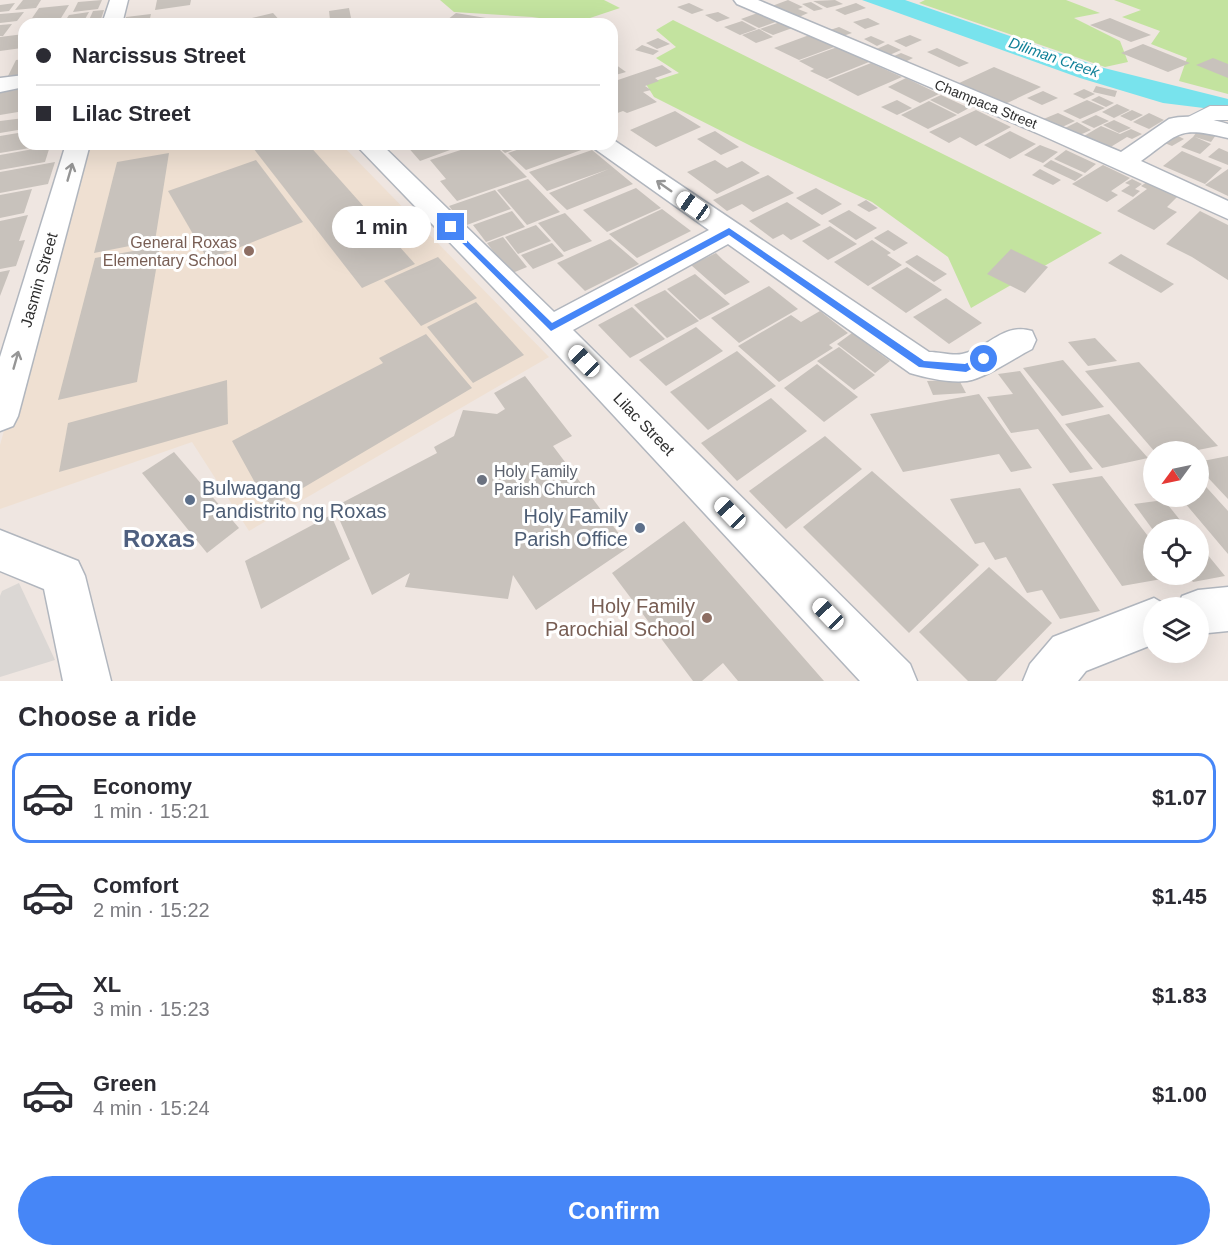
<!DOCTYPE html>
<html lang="en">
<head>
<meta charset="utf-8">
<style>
  body { margin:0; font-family:Helvetica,sans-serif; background:#f2f2f3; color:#2b2b33; height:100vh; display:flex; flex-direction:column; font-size:22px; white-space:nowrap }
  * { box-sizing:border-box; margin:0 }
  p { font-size:20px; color:#7c7c81 }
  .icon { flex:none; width:33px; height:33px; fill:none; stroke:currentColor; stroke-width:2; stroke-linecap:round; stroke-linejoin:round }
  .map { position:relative; height:681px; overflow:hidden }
  .details { display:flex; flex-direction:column; background:#fff; flex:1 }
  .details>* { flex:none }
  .hud { position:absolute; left:18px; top:18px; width:600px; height:132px; border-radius:18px; box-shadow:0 6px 24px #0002; display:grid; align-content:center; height:132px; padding:0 18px; background:#fff }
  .needle { width:39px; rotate:237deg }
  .controls { position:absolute; left:1143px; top:441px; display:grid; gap:12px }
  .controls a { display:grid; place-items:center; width:66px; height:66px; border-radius:50%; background:#fff; box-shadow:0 6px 24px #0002; font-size:30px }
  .end { position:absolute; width:27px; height:27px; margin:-14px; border:8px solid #4686f7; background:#fff; box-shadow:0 0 0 3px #fff }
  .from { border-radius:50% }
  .bubble { position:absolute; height:42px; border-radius:21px; background:#fff; box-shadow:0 6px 24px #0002; font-size:20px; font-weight:600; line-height:42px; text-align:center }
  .car { position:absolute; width:18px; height:36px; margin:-18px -9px; border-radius:8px; box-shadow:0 0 4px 2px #0007; background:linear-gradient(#fff 24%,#345 0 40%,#fff 0 76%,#345 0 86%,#fff 0) }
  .hud b { display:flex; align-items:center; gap:21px; height:57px; font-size:22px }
  .hud b+b { border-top:2px solid #e1e1e2 }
  .hud i { width:15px; height:15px; background:#2b2b33 }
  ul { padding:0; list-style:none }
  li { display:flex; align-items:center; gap:18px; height:90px; margin:0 12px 9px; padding:0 6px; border:3px solid transparent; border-radius:18px }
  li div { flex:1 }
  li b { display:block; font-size:22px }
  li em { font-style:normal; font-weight:600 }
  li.selected { border-color:#4686f7 }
  li>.icon { width:54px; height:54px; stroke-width:1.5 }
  h2 { padding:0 18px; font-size:27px; line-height:72px }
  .button { display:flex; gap:12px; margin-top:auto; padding:12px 18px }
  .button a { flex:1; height:69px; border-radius:36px; background:#4686f7; color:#fff; font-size:24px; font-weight:600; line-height:69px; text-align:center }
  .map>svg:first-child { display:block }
  .education { fill:#efe0d2 }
  .green { fill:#c3e39f }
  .plaza { fill:#dbd7d4 }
  .water { fill:#78e3ed }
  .building { fill:#c8c2bc }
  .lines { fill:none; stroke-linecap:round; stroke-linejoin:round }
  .pedestrian-casing { stroke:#b1b6be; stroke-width:2 }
  .minor-casing { stroke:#b1b6be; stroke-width:3 }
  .pedestrian { fill:#fff; fill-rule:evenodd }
  .minor { fill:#fff; fill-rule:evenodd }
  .oneway { stroke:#969696 }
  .route { fill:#4686f7 }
  .education-dot { fill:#8d6e63; stroke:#fff; stroke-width:2 }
  .worship-dot { fill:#6b7280; stroke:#fff; stroke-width:2 }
  .service-dot { fill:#5c6f8a; stroke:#fff; stroke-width:2 }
  .labels { text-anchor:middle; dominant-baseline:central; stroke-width:6; stroke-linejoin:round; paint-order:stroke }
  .far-street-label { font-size:14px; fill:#2e2e2e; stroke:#fff }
  .far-water-label { font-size:15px; font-style:italic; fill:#108198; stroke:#fff }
  .education-label { font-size:16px; fill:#785e54; stroke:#fff; text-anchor:end }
  .street-label { font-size:16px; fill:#2e2e2e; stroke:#fff }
  .worship-label { font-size:16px; fill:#5b616d; stroke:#fff; text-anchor:start }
  .near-service-label { font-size:20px; fill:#4e5e75; stroke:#fff; text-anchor:start }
  .near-education-label { font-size:20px; fill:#785e54; stroke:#fff; text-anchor:end }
  .near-quarter-label { font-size:24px; font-weight:bold; fill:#4e5f7f; stroke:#fff }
</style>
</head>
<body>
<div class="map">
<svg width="1228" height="681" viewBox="0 0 1228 681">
  <rect width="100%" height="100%" fill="#efe6e1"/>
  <path class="education" d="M84,144H341L549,357L249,531L192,442L0,509V445Z"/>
  <g class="green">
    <path d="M440,0H604L620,8L575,23L532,17L454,12Z"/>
    <path d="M925,0H1066L1100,13L1074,18L1120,41L1128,62L1105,67L919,3Z"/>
    <path d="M1114,0H1228V94L1179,81L1187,58L1151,44L1160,31L1122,17L1141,10Z"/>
    <path d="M673,20L1102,233L971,308L948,257L872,202L751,146L654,97L646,84L679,73L656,58L676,47L656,30Z"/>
  </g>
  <path class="plaza" d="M19,583L55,660L0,677V596L2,591Z"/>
  <path class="water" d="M862,0H905L1100,67L1228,99V111L1163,103L1080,78Z"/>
  <g class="building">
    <path d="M23,0H41L36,8L15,10Z"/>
    <path d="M102,0L98,9L73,12L78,2Z"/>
    <path d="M157,0H191L190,5L155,10Z"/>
    <path d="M788,0L803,7L798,9L808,13L799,17L772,6Z"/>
    <path d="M835,0L843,4L827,8L813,1Z"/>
    <path d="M811,2L823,9L814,11L802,4Z"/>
    <path d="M15,3L9,11L0,12V5Z"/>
    <path d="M689,3L704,10L692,14L677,7Z"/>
    <path d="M856,3L866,8L845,15L835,10Z"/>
    <path d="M69,5L58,23L28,24L39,8Z"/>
    <path d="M349,8L351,18L330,20L329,11Z"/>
    <path d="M104,10L101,19L89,20L93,11Z"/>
    <path d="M763,11L781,20L759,28L741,19Z"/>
    <path d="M24,12L17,21L0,23V14Z"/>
    <path d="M89,12L84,21L63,24L69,15Z"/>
    <path d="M718,12L730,18L717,22L705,15Z"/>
    <path d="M273,13L283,24H253L248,19Z"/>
    <path d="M456,13L492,19L486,24L447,20Z"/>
    <path d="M151,14L149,23L125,24L126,17Z"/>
    <path d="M329,18V24H302V22Z"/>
    <path d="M390,18L412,21L408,24H383Z"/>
    <path d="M868,18L880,24L865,29L853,22Z"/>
    <path d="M1110,18L1151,35L1131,42L1090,25Z"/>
    <path d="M742,21L757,29L740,35L724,27Z"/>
    <path d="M783,21L795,27L773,35L760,29Z"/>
    <path d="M12,24L3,36H0V25Z"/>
    <path d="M839,27L852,33L840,37L827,31Z"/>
    <path d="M759,29L773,37L756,43L742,35Z"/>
    <path d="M24,34L22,48L0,51V37Z"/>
    <path d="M812,34L837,46L799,60L774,48Z"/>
    <path d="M910,35L922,40L906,47L894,41Z"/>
    <path d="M871,36L885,42L877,46L864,39Z"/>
    <path d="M658,38L670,44L657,49L646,43Z"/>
    <path d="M888,44L901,50L885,57L872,51Z"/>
    <path d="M1143,44L1190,63L1168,72L1121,53Z"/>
    <path d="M642,45L659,51L653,55L635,50Z"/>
    <path d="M840,46L874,60L827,79L810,71L814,69L799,61Z"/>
    <path d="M937,48L969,63L959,67L927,52Z"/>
    <path d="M901,53L913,58L899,65L887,59Z"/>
    <path d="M1213,58L1228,64V78L1196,65Z"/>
    <path d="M24,59V74L8,76L16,60Z"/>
    <path d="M612,62L626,72L612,76Z"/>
    <path d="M871,63L902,77L858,96L828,80Z"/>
    <path d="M662,65L672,72L655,78L659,81L645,86L651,90L643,92L657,102L627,113L623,111L612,115V82Z"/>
    <path d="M994,67L1041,87L1003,105L957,84Z"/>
    <path d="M906,78L939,94L920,103L888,87Z"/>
    <path d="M1096,86L1117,91L1115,97L1093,92Z"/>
    <path d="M24,89V111L0,115V92Z"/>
    <path d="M1084,89L1095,94L1084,99L1073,94Z"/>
    <path d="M1043,91L1058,98L1042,105L1027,98Z"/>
    <path d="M941,95L969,108L958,114L930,100Z"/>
    <path d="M1099,96L1114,103L1106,107L1091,100Z"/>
    <path d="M897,100L912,108L897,115L881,107Z"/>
    <path d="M1087,100L1105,108L1080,119L1063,111Z"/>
    <path d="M929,101L957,115L928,129L901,115Z"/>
    <path d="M1117,104L1130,110L1114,118L1102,112Z"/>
    <path d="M976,110L1011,127L976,146L960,137L949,143L929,132Z"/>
    <path d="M1132,110L1143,115L1131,121L1120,116Z"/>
    <path d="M675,111L701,127L656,147L630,130Z"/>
    <path d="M1058,113L1075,121L1058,129L1041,120Z"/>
    <path d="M1149,113L1164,120L1149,129L1133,122Z"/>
    <path d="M1096,115L1109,121L1094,128L1081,122Z"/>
    <path d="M24,118V129L0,133V121Z"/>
    <path d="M1114,120L1131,128L1119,133L1103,125Z"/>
    <path d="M1077,122L1091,130L1073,138L1059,131Z"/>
    <path d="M1101,126L1120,134L1131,129L1142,134L1132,139L1127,137L1109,148L1084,136Z"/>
    <path d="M1199,129L1216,135L1211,142L1195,137L1211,144L1200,154L1181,147L1193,137Z"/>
    <path d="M715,131L739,147L721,155L697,139Z"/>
    <path d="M1010,131L1036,144L1010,159L984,145Z"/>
    <path d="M24,132V144L48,145L0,153V136Z"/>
    <path d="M1170,132L1184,139L1172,146L1157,140Z"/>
    <path d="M250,144H308L415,264L362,288Z"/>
    <path d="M409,144H459L461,146L420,161L406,145Z"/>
    <path d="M479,144H494L527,177L457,201L440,181L446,179L430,160Z"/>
    <path d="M495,144H528L505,153Z"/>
    <path d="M534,144H578L584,149L526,170L508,153Z"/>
    <path d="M1040,145L1058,152L1043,163L1024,155Z"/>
    <path d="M50,146L45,162L0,170V155Z"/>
    <path d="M1219,148L1228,152V165L1208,157Z"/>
    <path d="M592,150L633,184L567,210L549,193L609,169L547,191L529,172Z"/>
    <path d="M1066,150L1096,164L1085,173L1054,159Z"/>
    <path d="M1182,151L1222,168L1205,184L1163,166Z"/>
    <path d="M169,153L155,241L94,253L117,162Z"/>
    <path d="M256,160L303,222L208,260L168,191Z"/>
    <path d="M715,160L727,168L742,161L760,173L717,194L687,172Z"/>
    <path d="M1051,160L1083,175L1075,181L1043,166Z"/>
    <path d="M55,162L48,184L0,193V172Z"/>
    <path d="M1103,165L1130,178L1111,191L1118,195L1107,202L1072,184Z"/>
    <path d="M1040,169L1061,180L1053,185L1032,175Z"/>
    <path d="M1228,169V196L1205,185Z"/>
    <path d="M768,175L794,193L753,212L742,204L727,211L713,200Z"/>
    <path d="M528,179L560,212L527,225L497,190Z"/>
    <path d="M1132,179L1142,184L1135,189L1140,191L1133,197L1121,191L1130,185L1125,183Z"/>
    <path d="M1147,182L1178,196L1167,207L1177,212L1154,230L1117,211L1147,189L1141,186Z"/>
    <path d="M636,188L661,208L607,232L583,210Z"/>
    <path d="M816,188L842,204L822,215L796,198Z"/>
    <path d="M32,189L24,213L0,218V195Z"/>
    <path d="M495,190L511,209L464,226L449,206Z"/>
    <path d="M866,200L878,208L869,212L857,205Z"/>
    <path d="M787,202L821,225L791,240L783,234L773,239L749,221Z"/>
    <path d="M662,209L691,231L637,258L609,234Z"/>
    <path d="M849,210L877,228L856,240L828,221Z"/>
    <path d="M512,211L525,227L486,242L473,225Z"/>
    <path d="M1200,211L1228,225V280L1192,257L1166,244Z"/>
    <path d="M565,213L592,241L564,252L538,223Z"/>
    <path d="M28,215L19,241L25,240L16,266L0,269V221Z"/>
    <path d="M536,225L551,241L518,254L505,237Z"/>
    <path d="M830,226L857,244L828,260L802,241Z"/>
    <path d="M888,230L908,243L894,251L874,238Z"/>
    <path d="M503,237L527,267L510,274L487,243Z"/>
    <path d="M610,239L639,264L585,291L557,263Z"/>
    <path d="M872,240L891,253L887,255L902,265L868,286L834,262Z"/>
    <path d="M552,243L564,256L533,269L521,255Z"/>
    <path d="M160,246L137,382L58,400L95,258Z"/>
    <path d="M1011,249L1048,267L1025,293L987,274Z"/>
    <path d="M716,253L723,260L750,282L725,295L691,265Z"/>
    <path d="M1121,254L1174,284L1161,293L1108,263Z"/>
    <path d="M917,255L947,274L934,282L905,262Z"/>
    <path d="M438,257L477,298L421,326L384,281Z"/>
    <path d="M907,267L942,290L906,313L871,288Z"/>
    <path d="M10,270L0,296V272Z"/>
    <path d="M695,274L730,304L700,320L667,289Z"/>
    <path d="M769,286L798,309L739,343L711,318Z"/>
    <path d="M665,290L699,321L667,338L634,305Z"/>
    <path d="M946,298L982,323L949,344L913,317Z"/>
    <path d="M476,302L524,355L473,383L427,327Z"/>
    <path d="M632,307L665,339L630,358L598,325Z"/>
    <path d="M820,311L848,333L829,345L833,348L779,382L738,346L791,315L801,322Z"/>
    <path d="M696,327L723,351L666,386L639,360Z"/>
    <path d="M852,333L890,361L875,373L837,344Z"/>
    <path d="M426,334L472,388L269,508L232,441L383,363L379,358Z"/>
    <path d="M1095,338L1117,361L1088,366L1068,342Z"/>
    <path d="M839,347L875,375L854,390L817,361Z"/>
    <path d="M737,351L776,386L708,430L670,392Z"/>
    <path d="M1063,360L1104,407L1062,416L1023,368Z"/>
    <path d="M1139,362L1218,446L1188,452H1155L1085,371Z"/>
    <path d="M817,364L858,397L824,422L784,388Z"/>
    <path d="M1020,371L1093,469L1070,473L1038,429L1011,433L987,397L1013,394L998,374Z"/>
    <path d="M525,376L572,436L553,446L629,547L536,610L513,575L508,599L405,587L410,573L372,595L334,507L437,453L434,447L454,436L463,410L497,414L505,409L494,393Z"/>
    <path d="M227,380L228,424L59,472L68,423Z"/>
    <path d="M959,380L966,393L933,395L927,381Z"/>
    <path d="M979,394L1032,468L1011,472L999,454L903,472L870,414Z"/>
    <path d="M771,398L807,431L737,481L701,443Z"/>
    <path d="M1109,414L1148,458L1102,468L1065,424Z"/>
    <path d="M825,436L862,469L786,529L749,491Z"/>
    <path d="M174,452L239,528L207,553L142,473Z"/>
    <path d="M1228,456V499L1198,467V462Z"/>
    <path d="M872,471L979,565L909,633L803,527Z"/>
    <path d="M1102,476L1154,544V574L1179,576L1122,586L1052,484Z"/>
    <path d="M1198,478L1228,511V554L1179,496H1198Z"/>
    <path d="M1020,488L1100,611L1060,619L1042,590L1027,593L1006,557L995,560L984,542L975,544L950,499Z"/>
    <path d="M1164,500L1188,530H1153L1134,504Z"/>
    <path d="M331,515L350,559L261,609L245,561Z"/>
    <path d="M684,521L824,681H738L723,663L702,681H693L612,573Z"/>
    <path d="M1198,543L1225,576L1193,582L1187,574H1198Z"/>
    <path d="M989,567L1052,623L996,681H968L919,632Z"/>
  </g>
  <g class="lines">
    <defs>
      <path id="pedestrian" d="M1210,106H1228V120H1215L1192,131L1184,129L1181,124L1184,119Z"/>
      <g id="minor">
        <path d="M110,0H128L122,24H102Z"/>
        <path d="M734,0H758L1121,152L1169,119C1188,114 1209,118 1228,124V138C1178,126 1181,132 1141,161L1228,201V219L1039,134L737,4Z"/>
        <path d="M24,75V87L0,92V78Z"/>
        <path d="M612,139L929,352C939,352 953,356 962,354C988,349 1003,322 1032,331L1036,340L1032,349C1014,358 986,378 967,381C950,383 926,378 910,373L728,244L573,330L910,664L917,681H860L540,336L355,144H381L554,312L709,230L595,149L592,144H612Z"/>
        <path d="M66,144H90L18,416L13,426L0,431V357Z"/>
        <path d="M0,530L78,561L85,576L111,681H63L44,589L0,571Z"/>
        <path d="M1228,587V631L1198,634V608H1177L1182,596L1198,590Z"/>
        <path d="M1154,598L1171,608H1154V644L1086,671L1078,681H1023L1030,664L1053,637Z"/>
      </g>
    </defs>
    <use href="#pedestrian" class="pedestrian-casing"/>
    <use href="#minor" class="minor-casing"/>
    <use href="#pedestrian" class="pedestrian"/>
    <use href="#minor" class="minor"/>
  </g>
  <defs><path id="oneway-shaft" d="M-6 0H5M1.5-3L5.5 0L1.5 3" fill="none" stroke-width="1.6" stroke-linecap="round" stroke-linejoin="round" transform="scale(1.5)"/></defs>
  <g class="oneway">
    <use href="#oneway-shaft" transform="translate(70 172) rotate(-74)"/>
    <use href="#oneway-shaft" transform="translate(664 186) rotate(-145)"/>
    <use href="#oneway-shaft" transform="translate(16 360) rotate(-74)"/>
  </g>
  <path class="route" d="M451,225L552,323L729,228L924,361L965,364L984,355L989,359L966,372L919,367L729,235L551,331L448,229L447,227Z"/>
  <g class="education-dot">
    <circle cx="249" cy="251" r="6"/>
    <circle cx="707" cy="618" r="6"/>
  </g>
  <circle class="worship-dot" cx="482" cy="480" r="6"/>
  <g class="service-dot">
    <circle cx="190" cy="500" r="6"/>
    <circle cx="640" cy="528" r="6"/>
  </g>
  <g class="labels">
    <g class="far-street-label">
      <text transform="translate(986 104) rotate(22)">Champaca Street</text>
    </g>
    <g class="far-water-label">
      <text transform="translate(1054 57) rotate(19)">Diliman Creek</text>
    </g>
    <g class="education-label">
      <text x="237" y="242">General Roxas<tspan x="237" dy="18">Elementary School</tspan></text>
    </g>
    <g class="street-label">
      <text transform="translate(39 280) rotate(-74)">Jasmin Street</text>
      <text transform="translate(644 424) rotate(46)">Lilac Street</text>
    </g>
    <g class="worship-label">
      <text x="494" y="471">Holy Family<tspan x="494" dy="18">Parish Church</tspan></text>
    </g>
    <g class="near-service-label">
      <text x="202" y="488">Bulwagang<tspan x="202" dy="23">Pandistrito ng Roxas</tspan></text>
      <text x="628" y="516" text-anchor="end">Holy Family<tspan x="628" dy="23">Parish Office</tspan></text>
    </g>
    <g class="near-education-label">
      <text x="695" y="606">Holy Family<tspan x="695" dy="23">Parochial School</tspan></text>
    </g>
    <g class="near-quarter-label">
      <text x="159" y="538">Roxas</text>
    </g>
  </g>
</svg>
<div class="controls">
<a><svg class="needle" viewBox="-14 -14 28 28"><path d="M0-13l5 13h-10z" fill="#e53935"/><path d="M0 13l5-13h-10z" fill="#7c7c81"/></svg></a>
<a><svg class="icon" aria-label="locate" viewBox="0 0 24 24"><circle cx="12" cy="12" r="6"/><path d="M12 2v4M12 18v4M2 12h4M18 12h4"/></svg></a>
<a><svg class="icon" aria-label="layers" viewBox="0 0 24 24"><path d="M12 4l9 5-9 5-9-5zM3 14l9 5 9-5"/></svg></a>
</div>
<i class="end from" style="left:984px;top:359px"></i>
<i class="end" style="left:451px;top:227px"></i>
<div class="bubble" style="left:332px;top:206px;width:99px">1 min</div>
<i class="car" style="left:693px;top:206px;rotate:305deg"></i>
<i class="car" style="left:584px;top:361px;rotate:316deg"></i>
<i class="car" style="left:730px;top:513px;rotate:316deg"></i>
<i class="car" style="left:828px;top:614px;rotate:316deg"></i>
<div class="hud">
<b><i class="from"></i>Narcissus Street</b>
<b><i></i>Lilac Street</b>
</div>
</div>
<section class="details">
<h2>Choose a ride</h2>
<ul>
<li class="selected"><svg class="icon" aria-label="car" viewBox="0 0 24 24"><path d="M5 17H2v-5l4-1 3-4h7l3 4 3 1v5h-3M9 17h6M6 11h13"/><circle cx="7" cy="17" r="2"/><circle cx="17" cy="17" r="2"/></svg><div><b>Economy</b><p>1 min · 15:21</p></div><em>$1.07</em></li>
<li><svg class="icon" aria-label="car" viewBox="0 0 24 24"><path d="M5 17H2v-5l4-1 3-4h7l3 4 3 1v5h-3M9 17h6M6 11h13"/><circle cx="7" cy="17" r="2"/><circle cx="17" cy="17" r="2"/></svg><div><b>Comfort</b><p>2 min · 15:22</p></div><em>$1.45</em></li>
<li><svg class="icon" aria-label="car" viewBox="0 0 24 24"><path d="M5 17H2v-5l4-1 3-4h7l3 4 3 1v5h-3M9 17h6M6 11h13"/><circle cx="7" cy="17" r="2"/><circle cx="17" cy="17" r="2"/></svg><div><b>XL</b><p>3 min · 15:23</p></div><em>$1.83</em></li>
<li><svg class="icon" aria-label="car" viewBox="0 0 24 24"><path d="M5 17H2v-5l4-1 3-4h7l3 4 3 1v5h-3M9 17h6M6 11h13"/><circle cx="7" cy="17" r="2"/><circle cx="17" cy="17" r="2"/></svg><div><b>Green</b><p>4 min · 15:24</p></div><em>$1.00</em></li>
</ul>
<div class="button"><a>Confirm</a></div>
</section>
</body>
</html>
